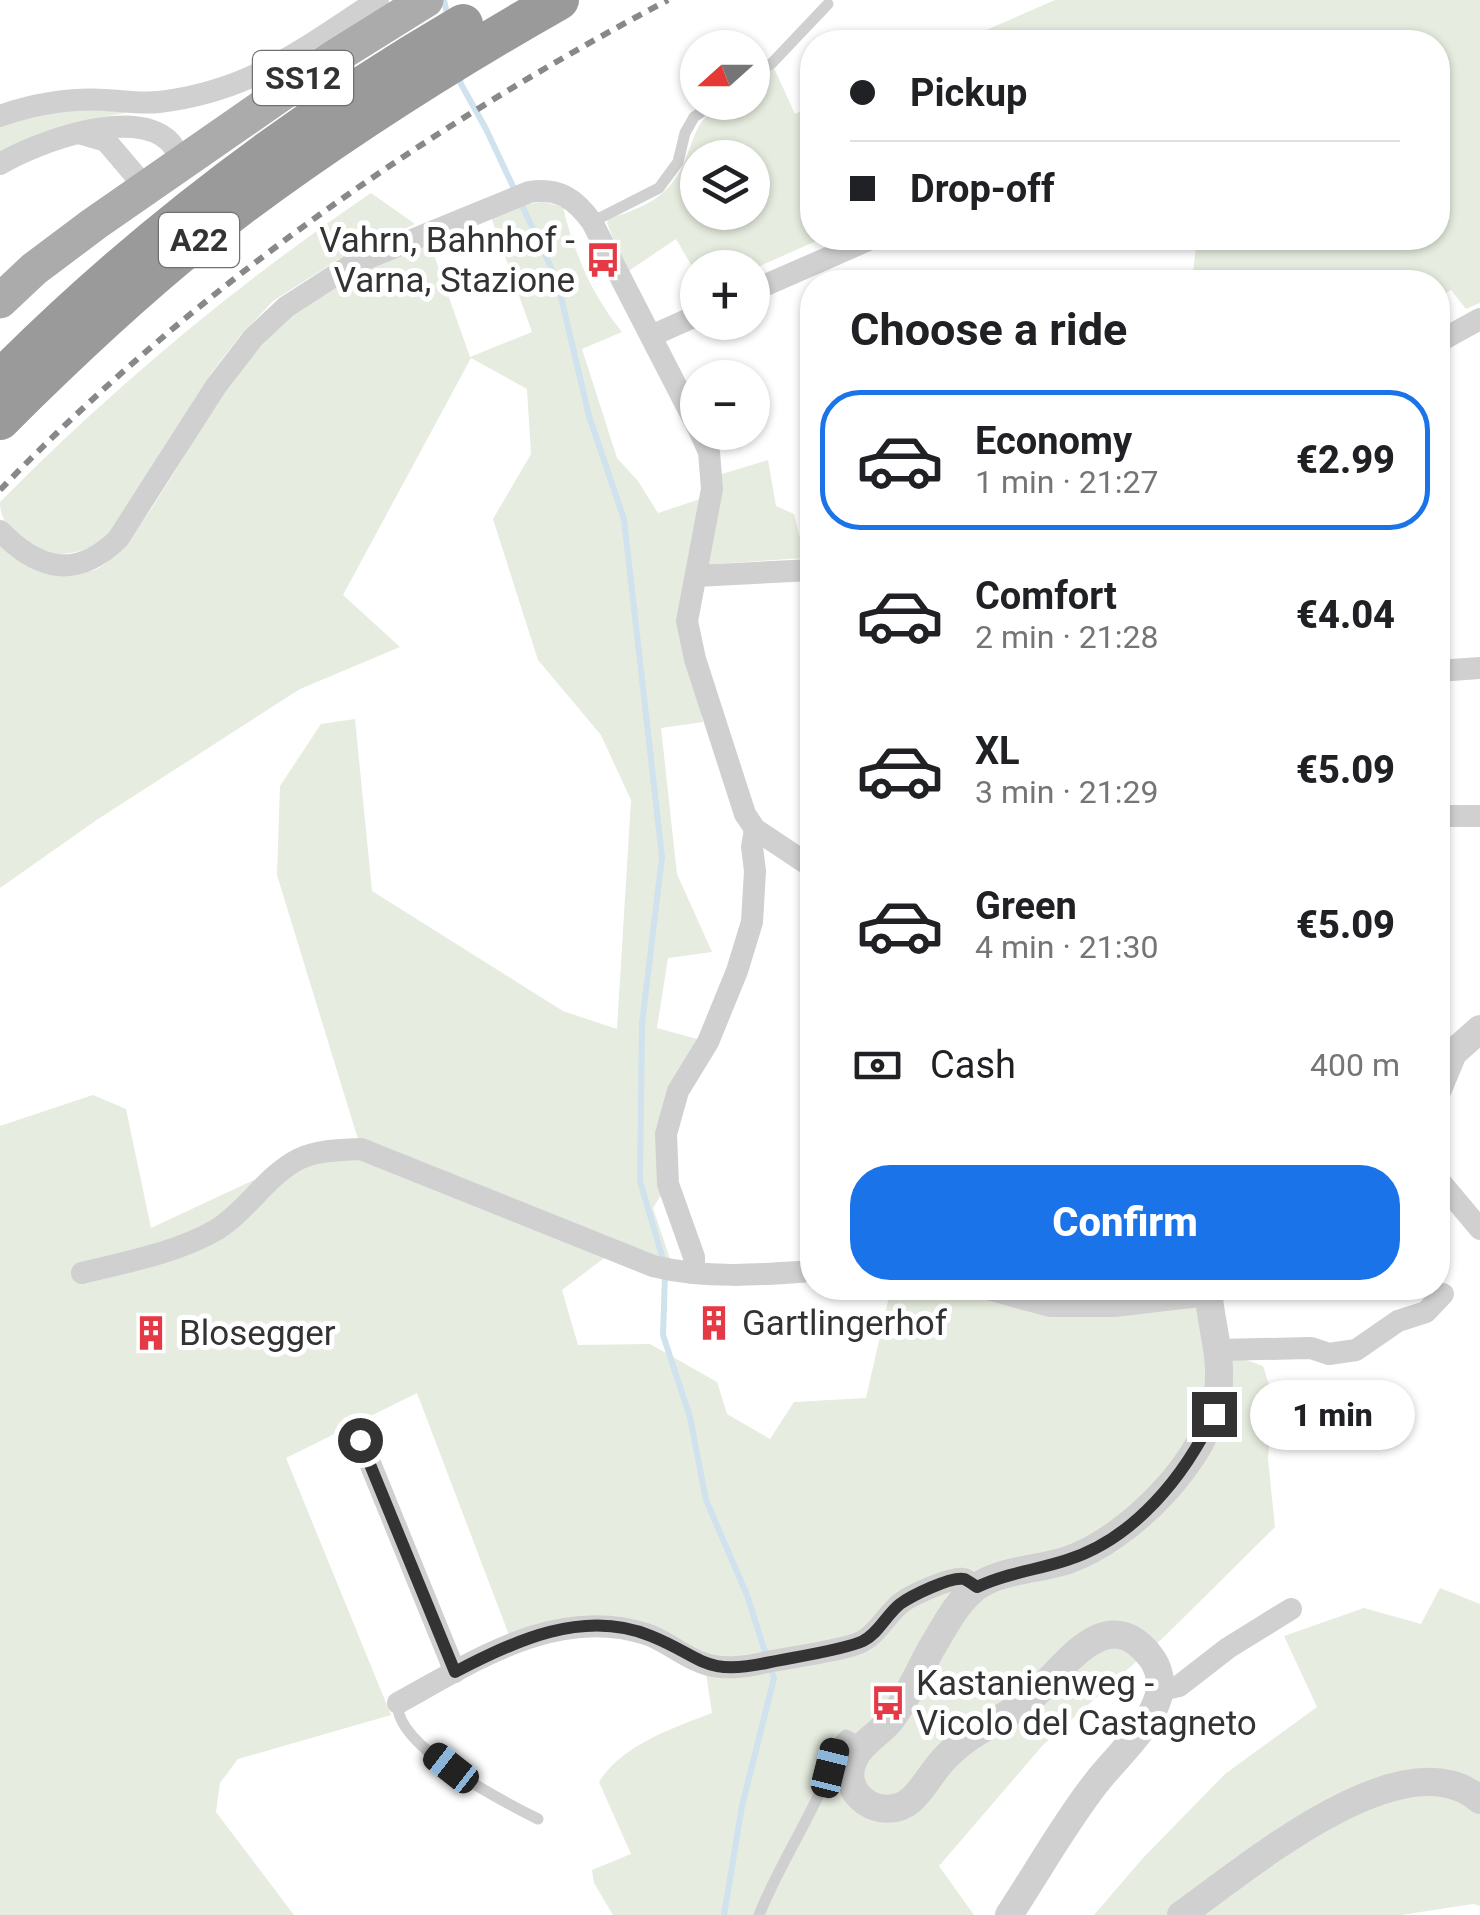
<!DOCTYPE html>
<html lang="en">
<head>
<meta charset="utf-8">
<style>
  body { margin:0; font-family:Roboto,sans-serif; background:#f6f6f6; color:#202124; height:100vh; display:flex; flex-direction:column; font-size:38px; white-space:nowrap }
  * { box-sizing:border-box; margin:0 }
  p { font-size:32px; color:#757577 }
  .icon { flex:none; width:55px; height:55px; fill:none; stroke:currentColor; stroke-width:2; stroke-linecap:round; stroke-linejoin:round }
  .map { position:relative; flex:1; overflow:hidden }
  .drawer { position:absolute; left:800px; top:270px; width:650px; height:1030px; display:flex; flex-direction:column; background:#fff; border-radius:40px; box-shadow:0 2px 8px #0004 }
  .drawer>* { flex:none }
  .top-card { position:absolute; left:800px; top:30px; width:650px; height:220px; border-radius:40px; box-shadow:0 2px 8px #0004; display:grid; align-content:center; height:220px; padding:0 50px; background:#fff }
  .needle { width:65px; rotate:249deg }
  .buttons { position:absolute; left:680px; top:30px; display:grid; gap:20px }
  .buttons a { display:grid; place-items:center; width:90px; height:90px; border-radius:50%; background:#fff; box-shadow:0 2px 8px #0004; font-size:50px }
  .end { position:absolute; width:45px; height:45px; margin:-22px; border:12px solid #333; background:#fff; box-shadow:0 0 0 5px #fff }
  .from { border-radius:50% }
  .bubble { position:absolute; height:70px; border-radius:35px; background:#fff; box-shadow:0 2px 8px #0004; font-size:32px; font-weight:800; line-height:70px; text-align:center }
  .car { position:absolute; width:30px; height:60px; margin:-30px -15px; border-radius:12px; box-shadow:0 0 8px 2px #0007; background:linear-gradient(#222 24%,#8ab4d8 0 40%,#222 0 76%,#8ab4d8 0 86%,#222 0) }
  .top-card b { display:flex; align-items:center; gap:35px; height:95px; font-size:38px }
  .top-card b+b { border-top:2px solid #e0e0e0 }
  .top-card i { width:25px; height:25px; background:#202124 }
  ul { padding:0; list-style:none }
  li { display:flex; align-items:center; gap:30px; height:140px; margin:0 20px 15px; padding:0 30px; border:5px solid transparent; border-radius:40px }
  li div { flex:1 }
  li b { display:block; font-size:38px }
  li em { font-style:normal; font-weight:800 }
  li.selected { border-color:#1a73e8 }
  li>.icon { width:90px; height:90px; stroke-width:1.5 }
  h2 { padding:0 50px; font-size:45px; line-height:120px }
  .pay { display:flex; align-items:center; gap:25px; height:110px; padding:0 50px; font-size:38px }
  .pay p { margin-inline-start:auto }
  .button { display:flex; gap:20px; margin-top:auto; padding:20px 50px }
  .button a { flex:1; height:115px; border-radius:40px; background:#1a73e8; color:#fff; font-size:40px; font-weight:800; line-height:115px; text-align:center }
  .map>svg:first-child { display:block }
  .green { fill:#e6ecdf; fill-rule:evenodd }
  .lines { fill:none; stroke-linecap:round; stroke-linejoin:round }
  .stream { stroke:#cfe2ee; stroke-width:6 }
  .service { stroke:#d0d0d0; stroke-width:11 }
  .minor { stroke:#d0d0d0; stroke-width:22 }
  .tertiary { stroke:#d0d0d0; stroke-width:28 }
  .primary { stroke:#ababab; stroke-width:35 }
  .motorway { stroke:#9a9a9a; stroke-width:40 }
  .rail { stroke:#888; stroke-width:6; stroke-dasharray:10 8; stroke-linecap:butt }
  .route { stroke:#333; stroke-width:12 }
  .labels { text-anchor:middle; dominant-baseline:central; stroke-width:10; stroke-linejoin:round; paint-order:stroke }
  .shield { fill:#fff; stroke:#707070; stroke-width:2.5 }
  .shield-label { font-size:32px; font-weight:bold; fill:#333 }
  .poi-label { font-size:35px; fill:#333; stroke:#fff; text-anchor:start }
</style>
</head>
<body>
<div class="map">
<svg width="1480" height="1915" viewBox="0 0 1480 1915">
  <rect width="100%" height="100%" fill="#fff"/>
  <g class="green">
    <path d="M1055,0H1480V303L1466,309L1451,290L1438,298V282H1192L1197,238H1438V42H959Z"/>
    <path d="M774,68L795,114L812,107V238H823L753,269L698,268L697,275L676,239L627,272L607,223L609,219C628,212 651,205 666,190C703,153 680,103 752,102L753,83ZM698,158H752V212H698Z"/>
    <path d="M134,104L125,113C81,119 39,133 0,156V116Z"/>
    <path d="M371,193L415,224L339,259L273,301L240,336L212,372L107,538C78,557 46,562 18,536C7,525 0,518 0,502C114,387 237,284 371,193Z"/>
    <path d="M544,202L563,207C573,251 593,297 622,332L582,349L617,458L638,481L658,513L703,498L715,476L768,460L776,506L794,514L805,558L714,564L678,622L703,722L661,728L677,874L712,952L668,958L657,1028L708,1042L678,1091L668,1184L653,1208L674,1271L612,1252L562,1290L578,1345L650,1344L717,1382L727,1414L770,1439L794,1402L866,1398L891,1288H984L1050,1306L1208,1295L1218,1350L1263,1366L1273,1397L1268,1459L1275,1527L1165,1636L1043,1745L939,1866L974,1915H613L594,1883L592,1870L631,1854L599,1782C622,1745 673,1728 712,1713L704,1660L653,1629L509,1635L417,1393L286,1458L391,1715L238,1759L220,1783L216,1812L294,1915H0V1126L93,1095L126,1109L151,1228L299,1159L361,1149L277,875L280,786L321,724L355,719L372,891L563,1011L617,1029L631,800L601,735L538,660L493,519L531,454L527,389L471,358L343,595L400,647L300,689L98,819L0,888V544C23,553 72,578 94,570C139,555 217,387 259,342C306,293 369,269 429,241L470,357L532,332L491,217L527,204Z"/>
    <path d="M1440,1588L1480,1604V1906L1473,1904L1401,1915H1094L1143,1858L1225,1774L1317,1707L1284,1636L1364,1608L1421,1624Z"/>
  </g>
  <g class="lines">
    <g class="stream">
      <path d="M444,0L448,18"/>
      <path d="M459,74L461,84L486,129L557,280L589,416L624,519L662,857L642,1024L640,1181L664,1263"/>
      <path d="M665,1275L663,1335L690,1417L706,1500L747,1595L766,1655"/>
      <path d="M724,1915L742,1806L774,1678L770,1667"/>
    </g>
    <g class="service">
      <path d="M752,77L772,63L828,4"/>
      <path d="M592,222L659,188L678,162L685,133L694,117L716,102"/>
      <path d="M398,1703C393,1745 504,1802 538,1819"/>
      <path d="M759,1915C779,1865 810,1819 830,1770C835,1756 833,1744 846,1735L862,1743"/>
    </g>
    <g class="minor">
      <path d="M0,116C34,104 69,98 105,100C124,101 140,104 159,102C251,91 303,49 378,0"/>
      <path d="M82,134L106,141L146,188"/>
      <path d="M0,164C37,142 134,106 170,142C175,148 179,156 183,162"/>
      <path d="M752,291L873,238"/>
      <path d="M651,336L698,315"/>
      <path d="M1438,342L1480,319"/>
      <path d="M700,432L709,452L712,489L687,621L695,659L745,814L755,829L812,867"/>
      <path d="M0,531C38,570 76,580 118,539L216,386L253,338L286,307L351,265L529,192C559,187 575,199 592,222L698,428"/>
      <path d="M696,576L812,570"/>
      <path d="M1438,671L1480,668"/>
      <path d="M1438,816H1480"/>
      <path d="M1438,1179L1480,1229"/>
      <path d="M82,1273C126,1262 176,1253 216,1230C247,1211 267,1175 299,1159C318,1150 341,1150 361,1149L653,1266C705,1279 760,1275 812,1271"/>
      <path d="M694,1273V1257L668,1184L666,1134L678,1091L708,1042L737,971L752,922L755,871L752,847L755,829"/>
      <path d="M984,1288L1050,1306H1114L1208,1295"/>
      <path d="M1218,1350L1311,1348L1329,1354L1356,1350L1398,1321L1426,1312L1443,1294"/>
      <path d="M361,1441L455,1672"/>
      <path d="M1161,1690L1179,1686L1228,1648L1291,1609"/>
      <path d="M398,1703C473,1662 556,1605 646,1634C665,1640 681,1655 700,1662C722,1671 745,1667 767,1662C787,1658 848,1650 863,1641C878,1633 887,1614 901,1603C911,1595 951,1577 964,1579C967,1580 974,1585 977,1587"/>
    </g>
    <g class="tertiary">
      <path d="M1438,1089L1453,1053L1480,1029"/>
      <path d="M1009,1915C1038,1871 1064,1824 1096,1783C1116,1757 1148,1730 1158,1698C1163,1684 1159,1667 1150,1656C1105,1598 1061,1673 1030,1699C1004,1719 972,1731 949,1754C934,1767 925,1788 911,1800C883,1824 837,1795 854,1759C861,1743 879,1734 890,1721C907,1699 918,1673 931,1649C944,1628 955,1604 975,1588C1001,1569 1039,1570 1068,1560C1129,1539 1210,1458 1218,1392C1223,1356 1210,1323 1208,1288"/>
      <path d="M1181,1915C1245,1870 1404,1733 1480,1800"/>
    </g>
    <path class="primary" d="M0,301L34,269L94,224L333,58L426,0"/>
    <g class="motorway">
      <path d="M0,380C137,242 295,122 463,24"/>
      <path d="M0,420C75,345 154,271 239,207C341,131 448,63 559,0"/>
    </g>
    <path class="rail" d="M0,490C192,290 424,129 668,0"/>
  </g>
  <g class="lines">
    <path class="route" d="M360,1440L455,1672C514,1641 584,1608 651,1636C703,1657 703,1676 766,1663C788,1658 845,1650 863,1641C878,1634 887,1614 900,1604C911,1596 951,1576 964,1579C967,1580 974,1585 977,1587C1006,1573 1037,1570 1067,1560C1134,1539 1185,1476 1214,1414"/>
  </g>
  <defs>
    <symbol id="bus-bare" viewBox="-9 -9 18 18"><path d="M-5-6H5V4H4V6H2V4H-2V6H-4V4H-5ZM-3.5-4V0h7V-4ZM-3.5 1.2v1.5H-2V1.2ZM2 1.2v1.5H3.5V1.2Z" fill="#e63946" stroke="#fff" stroke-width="2.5" paint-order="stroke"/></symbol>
    <symbol id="building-bare" viewBox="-9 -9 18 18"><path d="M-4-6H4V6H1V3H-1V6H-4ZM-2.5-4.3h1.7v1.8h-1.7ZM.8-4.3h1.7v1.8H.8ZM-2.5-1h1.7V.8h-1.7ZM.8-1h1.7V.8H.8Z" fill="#e63946" stroke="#fff" stroke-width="2.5" paint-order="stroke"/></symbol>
  </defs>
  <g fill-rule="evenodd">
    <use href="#bus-bare" x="578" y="235" width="50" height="50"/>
    <use href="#building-bare" x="689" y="1298" width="50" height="50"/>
    <use href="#building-bare" x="126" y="1308" width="50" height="50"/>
    <use href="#bus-bare" x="863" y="1678" width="50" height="50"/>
  </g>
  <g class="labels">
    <g class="shield">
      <rect x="253" y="51" width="100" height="54" rx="8"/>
      <rect x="159" y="213" width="80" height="54" rx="8"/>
    </g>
    <g class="shield-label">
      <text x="303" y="78">SS12</text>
      <text x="199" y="240">A22</text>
    </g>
    <g class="poi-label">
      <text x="575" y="240" text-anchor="end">Vahrn, Bahnhof -<tspan x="575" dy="40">Varna, Stazione</tspan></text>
      <text x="742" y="1323">Gartlingerhof</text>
      <text x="179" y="1333">Blosegger</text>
      <text x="916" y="1683">Kastanienweg -<tspan x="916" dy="40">Vicolo del Castagneto</tspan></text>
    </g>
  </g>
</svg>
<div class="buttons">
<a><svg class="needle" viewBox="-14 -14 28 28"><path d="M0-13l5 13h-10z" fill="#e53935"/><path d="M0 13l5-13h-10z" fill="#757577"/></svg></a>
<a><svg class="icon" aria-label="layers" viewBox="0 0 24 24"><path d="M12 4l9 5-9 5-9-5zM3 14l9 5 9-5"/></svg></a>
<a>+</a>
<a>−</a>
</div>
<i class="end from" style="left:360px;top:1440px"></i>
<i class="end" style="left:1214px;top:1414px"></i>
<div class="bubble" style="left:1250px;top:1380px;width:165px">1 min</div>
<i class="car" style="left:451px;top:1768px;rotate:308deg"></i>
<i class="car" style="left:830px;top:1768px;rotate:14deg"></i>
<div class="top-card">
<b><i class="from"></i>Pickup</b>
<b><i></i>Drop-off</b>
</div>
<section class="drawer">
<h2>Choose a ride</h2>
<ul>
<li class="selected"><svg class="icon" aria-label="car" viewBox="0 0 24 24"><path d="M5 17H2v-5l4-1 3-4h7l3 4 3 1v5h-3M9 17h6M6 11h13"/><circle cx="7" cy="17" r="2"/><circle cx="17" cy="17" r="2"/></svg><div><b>Economy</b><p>1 min · 21:27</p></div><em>€2.99</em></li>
<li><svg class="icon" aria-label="car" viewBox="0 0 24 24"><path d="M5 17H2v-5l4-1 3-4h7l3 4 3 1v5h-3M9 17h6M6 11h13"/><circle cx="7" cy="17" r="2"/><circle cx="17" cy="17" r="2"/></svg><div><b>Comfort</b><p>2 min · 21:28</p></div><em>€4.04</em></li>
<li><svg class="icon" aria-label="car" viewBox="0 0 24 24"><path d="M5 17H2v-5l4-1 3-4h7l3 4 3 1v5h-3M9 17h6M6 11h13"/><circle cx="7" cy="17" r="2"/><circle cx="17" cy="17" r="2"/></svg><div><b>XL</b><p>3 min · 21:29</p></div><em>€5.09</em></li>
<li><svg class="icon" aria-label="car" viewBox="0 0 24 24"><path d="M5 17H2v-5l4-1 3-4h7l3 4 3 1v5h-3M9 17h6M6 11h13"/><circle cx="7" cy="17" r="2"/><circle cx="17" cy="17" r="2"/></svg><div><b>Green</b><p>4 min · 21:30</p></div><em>€5.09</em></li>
</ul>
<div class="pay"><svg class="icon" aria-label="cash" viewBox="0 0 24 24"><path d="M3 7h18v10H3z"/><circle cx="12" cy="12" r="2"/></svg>Cash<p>400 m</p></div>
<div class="button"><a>Confirm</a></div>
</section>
</div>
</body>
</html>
